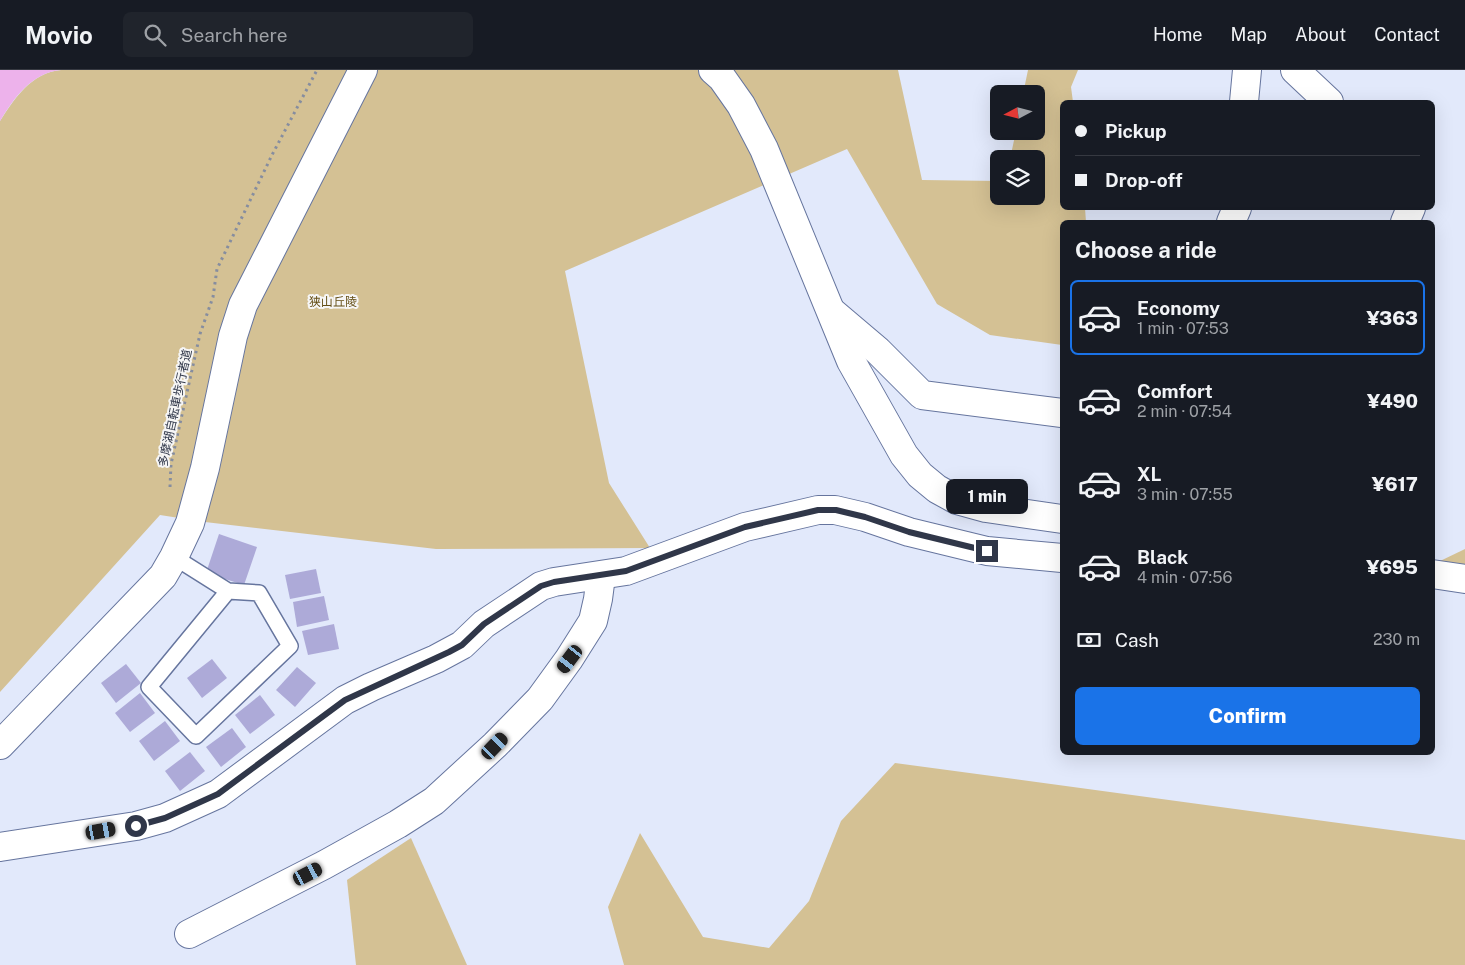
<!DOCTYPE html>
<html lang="en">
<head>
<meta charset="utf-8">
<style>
  body { margin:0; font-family:"Public Sans","Noto Sans JP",sans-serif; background:#20242c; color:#f1f3f6; height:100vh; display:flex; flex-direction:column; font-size:19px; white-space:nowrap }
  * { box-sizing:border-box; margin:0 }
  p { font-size:16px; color:#9ea1a6 }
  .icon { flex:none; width:28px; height:28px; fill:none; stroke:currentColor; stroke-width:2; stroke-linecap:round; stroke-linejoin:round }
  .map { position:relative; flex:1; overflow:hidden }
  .sheet { position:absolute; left:1060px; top:150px; width:375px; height:535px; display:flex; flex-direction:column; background:#171b24; border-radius:8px; box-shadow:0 5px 20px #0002 }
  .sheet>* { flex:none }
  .top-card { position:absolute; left:1060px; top:30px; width:375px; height:110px; border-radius:8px; box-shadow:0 5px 20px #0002; display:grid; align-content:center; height:110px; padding:0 15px; background:#171b24 }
  .needle { width:32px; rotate:263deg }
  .tools { position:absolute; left:990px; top:15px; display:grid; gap:10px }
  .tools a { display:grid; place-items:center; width:55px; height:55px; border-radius:8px; background:#171b24; box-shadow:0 5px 20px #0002; font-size:25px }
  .end { position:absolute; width:22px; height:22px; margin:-11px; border:6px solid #303749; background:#fff; box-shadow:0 0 0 2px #fff }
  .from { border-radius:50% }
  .bubble { position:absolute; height:35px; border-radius:8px; background:#171b24; box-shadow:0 5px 20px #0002; font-size:16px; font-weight:800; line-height:35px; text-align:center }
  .car { position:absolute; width:15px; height:30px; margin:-15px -8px; border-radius:6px; box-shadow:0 0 4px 1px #0007; background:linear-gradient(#222 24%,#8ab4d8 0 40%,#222 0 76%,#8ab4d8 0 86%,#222 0) }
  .top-card b { display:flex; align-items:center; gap:18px; height:48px; font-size:19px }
  .top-card b+b { border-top:1px solid #363941 }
  .top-card i { width:12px; height:12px; background:#f1f3f6 }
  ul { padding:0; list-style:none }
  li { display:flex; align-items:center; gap:15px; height:75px; margin:0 10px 8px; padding:0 5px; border:2px solid transparent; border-radius:8px }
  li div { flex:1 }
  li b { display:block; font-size:19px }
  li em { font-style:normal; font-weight:800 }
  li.active { border-color:#1a73e8 }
  li>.icon { width:45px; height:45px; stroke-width:1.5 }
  h2 { padding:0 15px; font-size:22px; line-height:60px }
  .pay { display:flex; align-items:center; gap:12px; height:55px; padding:0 15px; font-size:19px }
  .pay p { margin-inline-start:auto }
  .cta { display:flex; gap:10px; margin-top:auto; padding:10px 15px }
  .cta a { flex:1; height:58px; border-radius:8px; background:#1a73e8; color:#fff; font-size:20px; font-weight:800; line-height:58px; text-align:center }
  header { display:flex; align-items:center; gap:30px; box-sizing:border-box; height:70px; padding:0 25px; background:#171b24; border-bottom:1px solid #363941 }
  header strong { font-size:24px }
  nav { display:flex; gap:28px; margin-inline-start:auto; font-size:18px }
  .search { width:350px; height:45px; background:#20242c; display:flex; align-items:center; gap:12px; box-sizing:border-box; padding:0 18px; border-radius:8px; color:#9ea1a6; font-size:19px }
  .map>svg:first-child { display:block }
  .green { fill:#d4c194 }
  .water { fill:#edb2eb }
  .building { fill:#adaad8 }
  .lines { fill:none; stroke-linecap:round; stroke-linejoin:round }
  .service-casing { stroke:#66759e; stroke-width:18 }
  .minor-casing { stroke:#66759e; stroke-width:30 }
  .tertiary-casing { stroke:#66759e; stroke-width:30 }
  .path { stroke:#868d9f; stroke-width:3; stroke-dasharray:2.5 4; stroke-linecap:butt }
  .service { stroke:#fff; stroke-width:15 }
  .minor { stroke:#fff; stroke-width:28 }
  .tertiary { stroke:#fff; stroke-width:28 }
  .route { stroke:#303749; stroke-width:6 }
  .labels { text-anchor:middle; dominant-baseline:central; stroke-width:4; stroke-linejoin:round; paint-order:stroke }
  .park-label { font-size:12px; fill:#644e15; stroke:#f6f6f6 }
  .street-label { font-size:12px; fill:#303749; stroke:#f6f6f6 }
</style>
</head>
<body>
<header>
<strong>Movio</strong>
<div class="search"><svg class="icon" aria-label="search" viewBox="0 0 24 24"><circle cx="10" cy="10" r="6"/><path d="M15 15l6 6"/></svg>Search here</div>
<nav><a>Home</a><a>Map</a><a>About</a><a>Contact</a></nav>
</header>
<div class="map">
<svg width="1465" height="895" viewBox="0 0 1465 895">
  <rect width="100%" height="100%" fill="#e2e9fb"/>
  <g class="green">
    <path d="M61,0H898L922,110L999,111V126H1036V89H1010L1016,61H1036V24H1023L1028,0H1078L1071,17L1073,32H1062V138H1085L1086,152H1062V275L990,265L937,234L847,79L565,201L609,413L650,478L436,479L205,452L160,445L0,622V51C15,28 31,3 61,0Z"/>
    <path d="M1465,479V496L1438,492Z"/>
    <path d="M895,693L1465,770V895H624L608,837L640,763L703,867L769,878L809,831L841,751Z"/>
    <path d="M411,768L467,895H356L347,810Z"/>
  </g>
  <path class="water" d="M0,0H61C31,3 14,28 0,51Z"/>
  <g class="building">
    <path d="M219,464L257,477L244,515L206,503Z"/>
    <path d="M316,499L321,523L290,529L285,505Z"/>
    <path d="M324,526L329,550L297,557L293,532Z"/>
    <path d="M334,554L339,579L308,585L302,561Z"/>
    <path d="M212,589L227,608L202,628L187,608Z"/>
    <path d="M126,594L141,613L116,633L101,613Z"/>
    <path d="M297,597L316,613L295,637L276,620Z"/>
    <path d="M140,623L155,643L130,662L115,643Z"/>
    <path d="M260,625L275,645L250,664L235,645Z"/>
    <path d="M165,651L180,671L154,691L139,671Z"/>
    <path d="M232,658L246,677L221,697L206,677Z"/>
    <path d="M190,682L205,701L180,721L165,701Z"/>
  </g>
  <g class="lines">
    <defs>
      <path id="service" d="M174,487L228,521L259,523L290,576L196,666L149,617L228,521"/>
      <g id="minor">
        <path d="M1295,0L1329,32"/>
        <path d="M1244,32L1247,0"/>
        <path d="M1231,152L1237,138"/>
        <path d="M1405,152L1411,138"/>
        <path d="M832,242L878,281L922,325L1062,343"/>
        <path d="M0,675L163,506L174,487L190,453L205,398L233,266L243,235L363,0"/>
        <path d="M0,777L136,756L165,748L218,724L345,630L371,617L436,589L462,575L484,554L541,516L554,512L626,501L745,457L818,440H835L865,447L909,462L987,481L1062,488"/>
        <path d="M189,864L324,795L398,754L434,731L495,675L540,629L569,589L593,551L598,529L601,506"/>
      </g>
      <g id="tertiary">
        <path d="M713,0L722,8L741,35L764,79L851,291L904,385L920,405L937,419L957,430L986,438L1062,449"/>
        <path d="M1432,504L1465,509"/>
      </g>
    </defs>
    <use href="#service" class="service-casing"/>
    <use href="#minor" class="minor-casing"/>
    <use href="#tertiary" class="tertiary-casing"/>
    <path class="path" d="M170,417L171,394L200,264L213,227L217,199L272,85L317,0"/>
    <use href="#service" class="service"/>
    <use href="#minor" class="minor"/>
    <use href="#tertiary" class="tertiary"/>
  </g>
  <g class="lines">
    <path class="route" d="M136,756L165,748L218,724L345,630L449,582L462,575L484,554L541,516L554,512L626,501L745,457L818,440H836L865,447L909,462L987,481"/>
  </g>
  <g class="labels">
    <g class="park-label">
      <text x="333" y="232">狭山丘陵</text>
    </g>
    <g class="street-label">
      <text transform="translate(175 338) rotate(-78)">多摩湖自転車歩行者道</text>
    </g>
  </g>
</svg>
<div class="tools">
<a><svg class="needle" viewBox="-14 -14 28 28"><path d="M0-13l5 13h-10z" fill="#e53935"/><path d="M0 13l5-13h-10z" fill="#9ea1a6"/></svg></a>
<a><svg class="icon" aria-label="layers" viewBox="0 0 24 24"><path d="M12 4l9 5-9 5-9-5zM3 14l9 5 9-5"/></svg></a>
</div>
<i class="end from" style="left:136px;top:756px"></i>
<i class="end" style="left:987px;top:481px"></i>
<div class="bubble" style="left:946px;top:409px;width:82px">1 min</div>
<i class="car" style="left:570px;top:589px;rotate:217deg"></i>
<i class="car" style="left:495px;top:676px;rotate:44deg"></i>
<i class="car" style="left:101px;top:761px;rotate:80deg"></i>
<i class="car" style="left:308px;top:804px;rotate:63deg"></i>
<div class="top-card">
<b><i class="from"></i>Pickup</b>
<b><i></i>Drop-off</b>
</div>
<section class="sheet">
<h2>Choose a ride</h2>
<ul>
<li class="active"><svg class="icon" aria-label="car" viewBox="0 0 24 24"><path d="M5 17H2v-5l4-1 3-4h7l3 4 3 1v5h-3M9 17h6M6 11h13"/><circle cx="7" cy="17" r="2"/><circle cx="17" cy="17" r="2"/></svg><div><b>Economy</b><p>1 min · 07:53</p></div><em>¥363</em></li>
<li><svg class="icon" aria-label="car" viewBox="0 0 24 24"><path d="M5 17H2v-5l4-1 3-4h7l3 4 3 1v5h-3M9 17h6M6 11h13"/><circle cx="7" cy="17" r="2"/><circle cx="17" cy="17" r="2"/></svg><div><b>Comfort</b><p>2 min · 07:54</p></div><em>¥490</em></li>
<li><svg class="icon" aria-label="car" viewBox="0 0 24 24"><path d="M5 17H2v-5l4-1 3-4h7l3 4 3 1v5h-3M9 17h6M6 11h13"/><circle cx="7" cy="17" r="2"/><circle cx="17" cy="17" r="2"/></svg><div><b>XL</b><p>3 min · 07:55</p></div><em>¥617</em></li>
<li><svg class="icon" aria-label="car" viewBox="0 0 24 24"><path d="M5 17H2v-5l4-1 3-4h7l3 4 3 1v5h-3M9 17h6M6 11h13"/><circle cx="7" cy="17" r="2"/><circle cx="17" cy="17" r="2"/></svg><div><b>Black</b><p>4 min · 07:56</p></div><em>¥695</em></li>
</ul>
<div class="pay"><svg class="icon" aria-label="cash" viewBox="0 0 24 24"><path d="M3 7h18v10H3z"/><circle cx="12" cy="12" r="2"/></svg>Cash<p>230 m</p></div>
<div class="cta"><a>Confirm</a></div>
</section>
</div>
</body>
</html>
